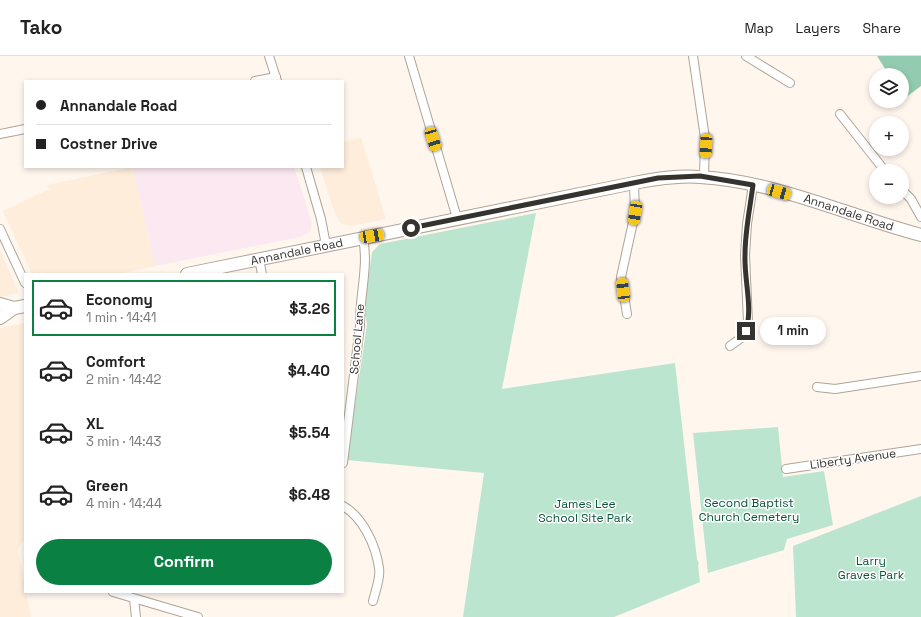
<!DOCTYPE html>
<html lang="en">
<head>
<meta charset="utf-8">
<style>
  body { margin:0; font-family:"Space Grotesk",sans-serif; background:#f6f6f6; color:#222; height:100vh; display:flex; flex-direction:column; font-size:15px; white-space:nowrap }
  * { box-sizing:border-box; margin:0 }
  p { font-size:13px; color:#767676 }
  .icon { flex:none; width:22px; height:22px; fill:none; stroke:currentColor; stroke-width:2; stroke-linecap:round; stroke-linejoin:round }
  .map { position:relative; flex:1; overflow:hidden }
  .drawer { position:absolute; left:24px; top:217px; width:320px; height:320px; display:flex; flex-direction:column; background:#fff; border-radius:0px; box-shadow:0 2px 6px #0003 }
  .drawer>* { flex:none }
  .guide { position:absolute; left:24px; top:24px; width:320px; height:88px; border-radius:0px; box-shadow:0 2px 6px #0003; display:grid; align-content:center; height:88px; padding:0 12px; background:#fff }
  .fabs { position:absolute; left:869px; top:12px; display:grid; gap:8px }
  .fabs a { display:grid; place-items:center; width:40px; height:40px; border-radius:50%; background:#fff; box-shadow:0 2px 6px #0003; font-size:20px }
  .end { position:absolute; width:18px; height:18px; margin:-9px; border:5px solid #36322e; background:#fff; box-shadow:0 0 0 2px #fff }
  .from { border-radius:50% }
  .bubble { position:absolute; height:28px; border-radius:14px; background:#fff; box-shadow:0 2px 6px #0003; font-size:13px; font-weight:700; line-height:28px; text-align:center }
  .car { position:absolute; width:12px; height:24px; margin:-12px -6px; border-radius:5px; box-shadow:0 0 3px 1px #0007; background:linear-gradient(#f5c518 24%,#345 0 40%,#f5c518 0 76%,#345 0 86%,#f5c518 0) }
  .guide b { display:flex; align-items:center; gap:14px; height:38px; font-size:15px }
  .guide b+b { border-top:1px solid #e0e0e0 }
  .guide i { width:10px; height:10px; background:#222 }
  ul { padding:7px 0 0; list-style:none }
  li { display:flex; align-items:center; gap:12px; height:56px; margin:0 8px 6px; padding:0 4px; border:2px solid transparent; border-radius:0px }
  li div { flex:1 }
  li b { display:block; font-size:15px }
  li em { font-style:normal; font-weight:700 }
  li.on { border-color:#0b8043 }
  li>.icon { width:36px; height:36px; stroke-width:1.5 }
  .cta { display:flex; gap:8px; margin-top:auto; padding:8px 12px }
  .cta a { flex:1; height:46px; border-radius:24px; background:#0b8043; color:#fff; font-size:16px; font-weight:700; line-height:46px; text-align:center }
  header { display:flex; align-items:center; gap:24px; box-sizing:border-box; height:56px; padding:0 20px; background:#fff; border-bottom:1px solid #e0e0e0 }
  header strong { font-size:19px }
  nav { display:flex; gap:22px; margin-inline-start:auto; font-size:14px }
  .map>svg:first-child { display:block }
  .built { fill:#feeddb }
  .industrial { fill:#fce8f0 }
  .green { fill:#bce5d0 }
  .forest { fill:#92cbaf }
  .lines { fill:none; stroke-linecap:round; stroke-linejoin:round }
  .minor-casing { stroke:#aea499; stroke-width:10 }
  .secondary-casing { stroke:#aea499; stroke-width:14 }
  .minor { stroke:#fff; stroke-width:8 }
  .secondary { stroke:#fff; stroke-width:12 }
  .route { stroke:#36322e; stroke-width:5 }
  .labels { text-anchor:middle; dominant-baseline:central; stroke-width:3; stroke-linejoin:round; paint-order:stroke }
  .street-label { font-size:12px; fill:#36322e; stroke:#fff }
  .park-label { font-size:12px; fill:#0a5339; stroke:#fff }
</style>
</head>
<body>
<header>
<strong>Tako</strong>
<nav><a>Map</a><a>Layers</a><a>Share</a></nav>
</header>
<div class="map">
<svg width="921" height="561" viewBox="0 0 921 561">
  <rect width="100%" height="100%" fill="#fff6ed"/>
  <g class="built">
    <path d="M361,81L386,163L350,170L341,167L335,158L320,111H343V86Z"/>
    <path d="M133,111L155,210L118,218H32L3,155L49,133L47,129Z"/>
    <path d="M0,194L19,237L0,241Z"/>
    <path d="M25,267V482L18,494L31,561H0V272Z"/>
  </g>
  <path class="industrial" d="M133,111H294L312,167L310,176L300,181L155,210Z"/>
  <g class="green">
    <path d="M536,157L502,333L675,307L697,503L699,508L698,509L700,526L614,561H463L484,417L347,404L367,268L364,255L372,196L380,188Z"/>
    <path d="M778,371L783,421L824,415L833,469L787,483L784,494L708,517L693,377Z"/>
    <path d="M921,440V561H796L793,490Z"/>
  </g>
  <path class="forest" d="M877,0H921V30L905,42L902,38V19H889Z"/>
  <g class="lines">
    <defs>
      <g id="minor">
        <path d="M269,0L277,25"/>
        <path d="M409,0L457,162"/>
        <path d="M693,0L705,82L704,121"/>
        <path d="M746,0L790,27"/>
        <path d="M255,25L276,21"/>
        <path d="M840,58L885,115"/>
        <path d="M0,78L25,73"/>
        <path d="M306,111L321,163L326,189"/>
        <path d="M902,134L911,143L921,161"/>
        <path d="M0,173L25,227"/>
        <path d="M259,203L262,218"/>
        <path d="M627,258L621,221L635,157L634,127"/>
        <path d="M730,290L741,282L748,266L745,199L747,168L753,129"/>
        <path d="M817,331L835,333L921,320"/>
        <path d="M343,407L360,270C359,241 369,211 363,182"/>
        <path d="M786,413L921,393"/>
        <path d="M343,450C363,461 376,490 379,512C381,522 375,536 373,545"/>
        <path d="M113,536L198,561"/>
        <path d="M134,543L136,561"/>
      </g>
      <g id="secondary">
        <path id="s1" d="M187,218L634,127C655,123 678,119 700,121C775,125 849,160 921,179"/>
        <path d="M0,248L14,252L25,250"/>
        <path d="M0,262L14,252"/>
      </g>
    </defs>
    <use href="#minor" class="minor-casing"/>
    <use href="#secondary" class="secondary-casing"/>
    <use href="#minor" class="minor"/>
    <use href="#secondary" class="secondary"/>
  </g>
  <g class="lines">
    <path class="route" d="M411,172L658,122L700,120L753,129C750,152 745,175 745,199C744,224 753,251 746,275"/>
  </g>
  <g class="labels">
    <g class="street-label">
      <text stroke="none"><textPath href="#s1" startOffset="676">Annandale Road</textPath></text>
      <text stroke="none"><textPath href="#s1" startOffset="112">Annandale Road</textPath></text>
      <text transform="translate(357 283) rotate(-85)">School Lane</text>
      <text transform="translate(853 403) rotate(-8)">Liberty Avenue</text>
    </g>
    <g class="park-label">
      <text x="749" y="447">Second Baptist<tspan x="749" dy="14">Church Cemetery</tspan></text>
      <text x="585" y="448">James Lee<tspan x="585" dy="14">School Site Park</tspan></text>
      <text x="871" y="505">Larry<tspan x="871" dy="14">Graves Park</tspan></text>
    </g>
  </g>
</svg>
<div class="fabs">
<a><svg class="icon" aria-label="layers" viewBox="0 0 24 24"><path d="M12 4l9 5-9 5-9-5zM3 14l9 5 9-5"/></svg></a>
<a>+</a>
<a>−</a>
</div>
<i class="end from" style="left:411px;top:172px"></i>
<i class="end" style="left:746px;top:275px"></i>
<div class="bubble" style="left:760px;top:261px;width:66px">1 min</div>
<i class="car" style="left:433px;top:83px;rotate:163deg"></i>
<i class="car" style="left:706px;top:90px;rotate:183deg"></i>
<i class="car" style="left:779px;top:136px;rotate:106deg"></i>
<i class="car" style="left:635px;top:157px;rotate:189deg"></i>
<i class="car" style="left:372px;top:180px;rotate:80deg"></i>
<i class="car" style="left:623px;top:234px;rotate:353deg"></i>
<div class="guide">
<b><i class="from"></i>Annandale Road</b>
<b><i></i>Costner Drive</b>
</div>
<section class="drawer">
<ul>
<li class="on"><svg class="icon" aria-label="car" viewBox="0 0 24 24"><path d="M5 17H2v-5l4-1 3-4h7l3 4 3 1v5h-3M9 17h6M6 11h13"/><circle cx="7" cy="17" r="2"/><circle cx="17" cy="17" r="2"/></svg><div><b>Economy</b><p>1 min · 14:41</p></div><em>$3.26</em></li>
<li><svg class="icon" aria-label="car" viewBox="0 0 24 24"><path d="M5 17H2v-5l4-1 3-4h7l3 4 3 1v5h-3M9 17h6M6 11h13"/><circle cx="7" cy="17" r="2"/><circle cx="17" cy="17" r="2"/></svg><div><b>Comfort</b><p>2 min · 14:42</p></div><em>$4.40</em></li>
<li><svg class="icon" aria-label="car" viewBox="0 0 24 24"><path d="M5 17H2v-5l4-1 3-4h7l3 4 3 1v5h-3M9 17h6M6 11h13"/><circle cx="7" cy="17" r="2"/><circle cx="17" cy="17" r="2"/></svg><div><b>XL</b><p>3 min · 14:43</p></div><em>$5.54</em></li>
<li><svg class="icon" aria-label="car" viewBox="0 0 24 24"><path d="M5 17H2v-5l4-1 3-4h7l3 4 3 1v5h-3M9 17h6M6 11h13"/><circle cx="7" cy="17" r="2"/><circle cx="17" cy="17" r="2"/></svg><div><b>Green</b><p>4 min · 14:44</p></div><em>$6.48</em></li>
</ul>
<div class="cta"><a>Confirm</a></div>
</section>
</div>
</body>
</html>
